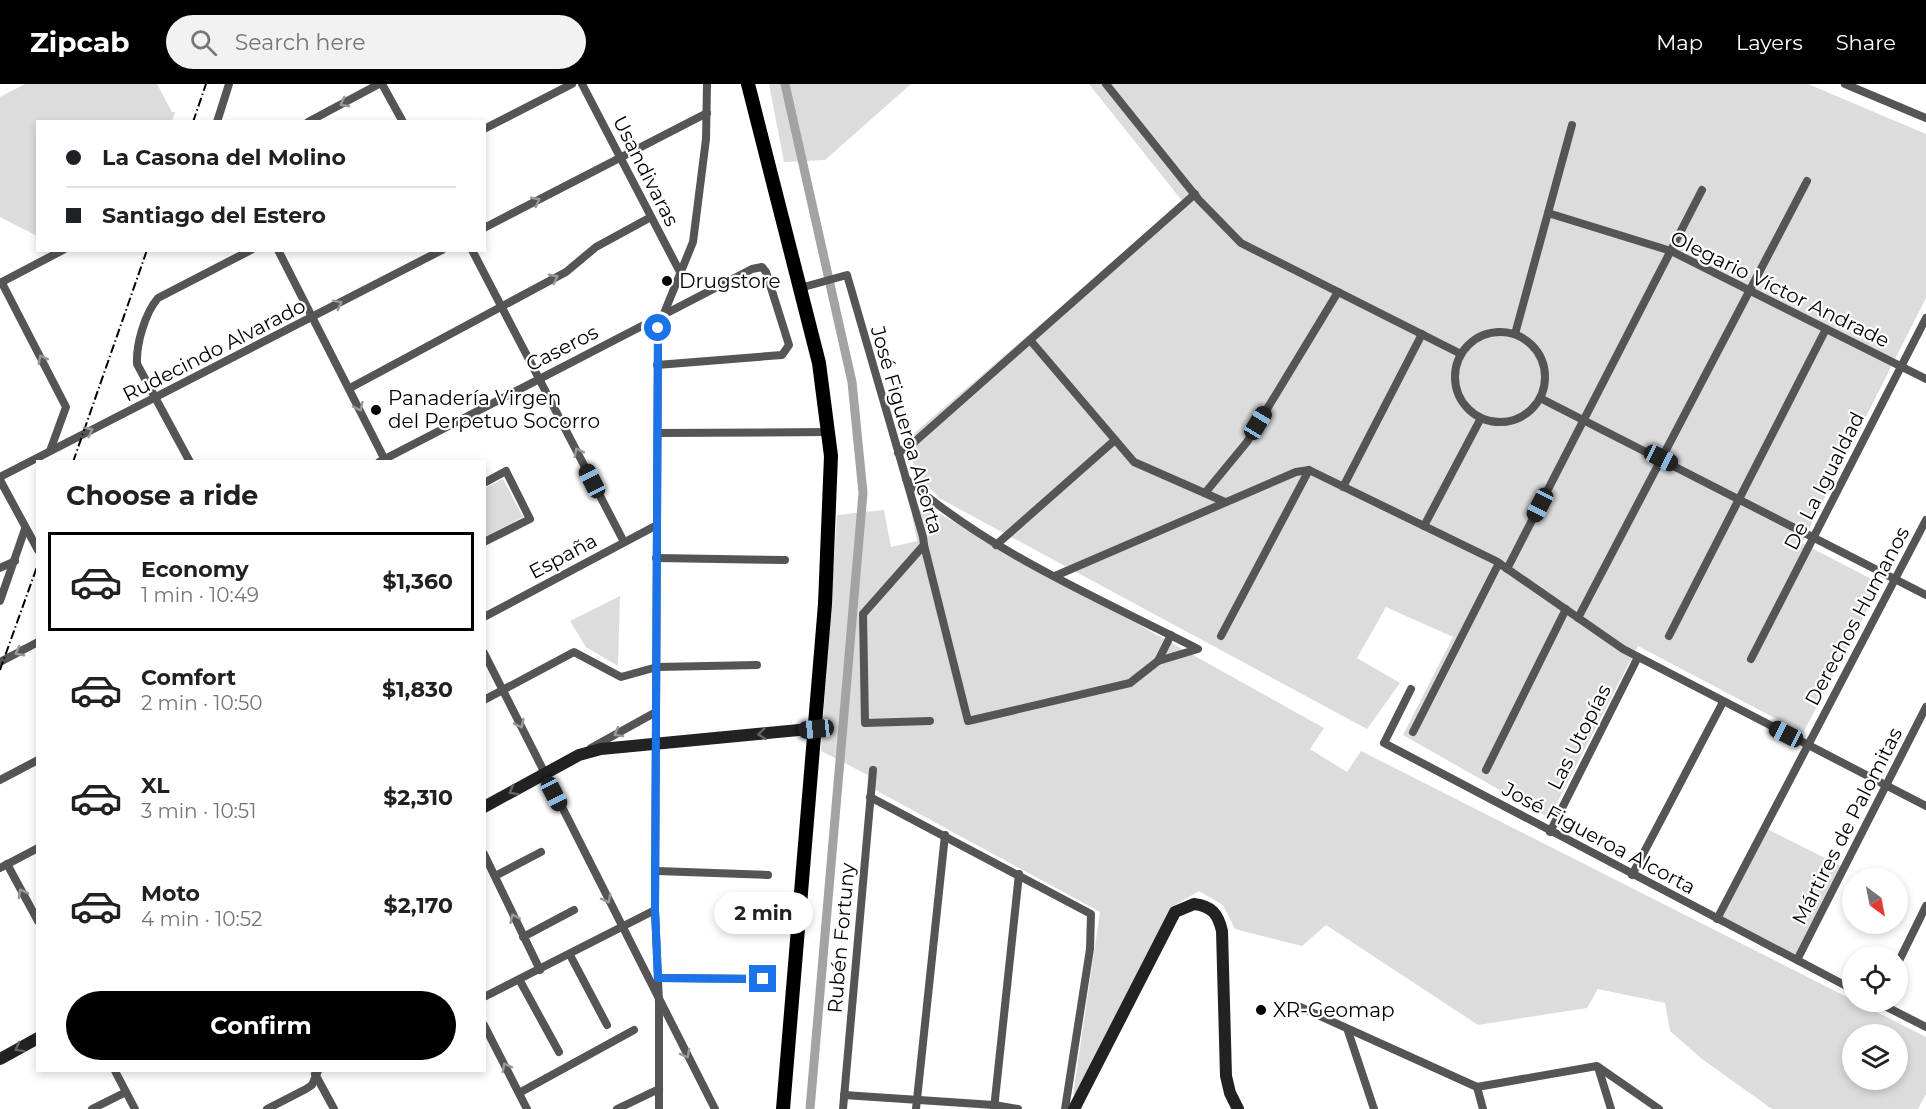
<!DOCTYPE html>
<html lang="en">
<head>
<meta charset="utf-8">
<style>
  body { margin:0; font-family:Montserrat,sans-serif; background:#f2f2f2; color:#202124; height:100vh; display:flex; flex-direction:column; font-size:22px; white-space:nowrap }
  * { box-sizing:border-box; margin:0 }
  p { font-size:20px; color:#757577 }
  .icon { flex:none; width:33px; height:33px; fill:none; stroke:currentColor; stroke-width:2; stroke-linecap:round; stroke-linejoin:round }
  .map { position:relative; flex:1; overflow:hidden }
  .drawer { position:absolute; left:36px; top:376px; width:450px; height:612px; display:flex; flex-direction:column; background:#fff; border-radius:0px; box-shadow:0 3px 9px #0003 }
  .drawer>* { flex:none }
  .guide { position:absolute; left:36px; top:36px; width:450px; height:132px; border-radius:0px; box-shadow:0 3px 9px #0003; display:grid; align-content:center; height:132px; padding:0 30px; background:#fff }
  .needle { width:39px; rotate:148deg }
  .tools { position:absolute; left:1842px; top:784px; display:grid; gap:12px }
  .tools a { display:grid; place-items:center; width:66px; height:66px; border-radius:50%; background:#fff; box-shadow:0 3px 9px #0003; font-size:30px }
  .end { position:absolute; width:27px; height:27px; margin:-14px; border:8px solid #1a73e8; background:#fff; box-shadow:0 0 0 3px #fff }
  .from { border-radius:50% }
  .bubble { position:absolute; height:42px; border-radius:21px; background:#fff; box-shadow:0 3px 9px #0003; font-size:20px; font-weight:700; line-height:42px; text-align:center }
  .car { position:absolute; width:18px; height:36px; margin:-18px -9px; border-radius:8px; box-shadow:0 0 4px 2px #0007; background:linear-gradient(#222 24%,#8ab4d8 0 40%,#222 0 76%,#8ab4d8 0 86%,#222 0) }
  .guide b { display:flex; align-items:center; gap:21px; height:57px; font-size:22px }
  .guide b+b { border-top:2px solid #e0e0e0 }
  .guide i { width:15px; height:15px; background:#202124 }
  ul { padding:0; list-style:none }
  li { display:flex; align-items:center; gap:18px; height:99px; margin:0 12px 9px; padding:0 18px; border:3px solid transparent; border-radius:0px }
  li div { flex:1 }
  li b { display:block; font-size:22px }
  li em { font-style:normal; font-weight:700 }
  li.current { border-color:#000 }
  li>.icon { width:54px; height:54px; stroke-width:1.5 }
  h2 { padding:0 30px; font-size:27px; line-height:72px }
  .button { display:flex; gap:12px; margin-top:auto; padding:12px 30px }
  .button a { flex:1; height:69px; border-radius:36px; background:#000; color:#fff; font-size:24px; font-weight:700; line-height:69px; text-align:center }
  header { display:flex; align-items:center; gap:36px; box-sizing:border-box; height:84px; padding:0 30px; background:#000; color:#fff }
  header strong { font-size:28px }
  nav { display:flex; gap:33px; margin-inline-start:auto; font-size:21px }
  .search { width:420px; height:54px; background:#f2f2f2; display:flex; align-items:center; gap:15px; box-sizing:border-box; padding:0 21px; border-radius:33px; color:#757577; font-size:22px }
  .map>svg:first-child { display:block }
  .green { fill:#dcdcdc; fill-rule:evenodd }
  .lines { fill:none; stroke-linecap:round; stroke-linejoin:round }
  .canal { stroke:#a3a3a3; stroke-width:9 }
  .minor { stroke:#555; stroke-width:8 }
  .secondary { stroke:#222; stroke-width:12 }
  .primary { stroke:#000; stroke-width:14 }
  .rail { stroke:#000; stroke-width:2; stroke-dasharray:9 3 1.5 3; stroke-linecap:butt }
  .oneway { stroke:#999 }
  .oneway2 { stroke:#646464 }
  .route { stroke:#1a73e8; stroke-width:8 }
  .poi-dot { fill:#000; stroke:#fff; stroke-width:2 }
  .labels { text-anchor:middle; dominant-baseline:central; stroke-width:4.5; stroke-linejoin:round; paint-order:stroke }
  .street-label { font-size:20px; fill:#000; stroke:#fff }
  .poi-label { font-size:20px; fill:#000; stroke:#fff; text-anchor:start }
</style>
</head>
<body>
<header>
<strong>Zipcab</strong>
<div class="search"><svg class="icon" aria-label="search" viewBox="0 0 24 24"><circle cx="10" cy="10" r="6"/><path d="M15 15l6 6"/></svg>Search here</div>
<nav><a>Map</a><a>Layers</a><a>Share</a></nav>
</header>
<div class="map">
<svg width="1926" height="1025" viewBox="0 0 1926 1025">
  <rect width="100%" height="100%" fill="#fff"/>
  <g class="green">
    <path d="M25,0H157L172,28H175L172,37L38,38L37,152L0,133V13Z"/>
    <path d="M769,0H911L825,76L784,78Z"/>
    <path d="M1089,0H1808L1926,50V214L1802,459L1881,500L1803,649L1638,562L1549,734L1403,651L1453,553L1386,523L1357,574L1400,599L1367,645L939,414L917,390L905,357L1183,118Z"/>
    <path d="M503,395L523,433L485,453V404Z"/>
    <path d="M931,425L1324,644L1310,665L1347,688L1361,667L1926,953V1010L1918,1025H1772L1702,975L1670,947L1665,919L1598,905L1587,924L1478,941L1326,841L1302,862L1235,845L1223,821L1199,807L1172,823L1077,1010L1073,1011L1100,828L870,703L868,691L821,667L837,431L884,426L891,463L917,457L911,426ZM1852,951H1898V996H1852Z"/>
    <path d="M620,512L618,582L586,563L570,537Z"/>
    <path d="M1765,744L1845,784L1797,876L1717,835Z"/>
  </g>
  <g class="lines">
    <path class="canal" d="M785,0L852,298L863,409L810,1025"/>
    <g class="minor">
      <path d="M382,0L403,38"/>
      <path d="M582,0L681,190"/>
      <path d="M1106,0L1199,116L1241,159L1461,270"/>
      <path d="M1845,0L1926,34"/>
      <path d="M217,38L229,0"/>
      <path d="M308,38L379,0"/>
      <path d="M484,45L572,0"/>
      <path d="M1548,129L1671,167L1926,295"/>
      <path d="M484,144L707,29"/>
      <path d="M278,166L386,378"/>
      <path d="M472,166L624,458"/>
      <path d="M0,199L63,166"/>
      <path d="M2,199L66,323L50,367"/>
      <path d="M800,204L847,191L923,453L924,461L863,530L865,639L930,637"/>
      <circle cx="1500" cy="293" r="45"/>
      <path d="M1515,250L1572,41"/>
      <path d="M1030,256L1134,378L1225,418"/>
      <path d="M350,304L566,188L596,163L651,133"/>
      <path d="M1540,314L1926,511"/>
      <path d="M659,349L830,348"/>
      <path d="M898,369L911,361L1195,110"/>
      <path d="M190,378L137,280C136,260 145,229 158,214L251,166"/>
      <path d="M379,378L752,185L762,183L766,188L789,261L782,271L657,281"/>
      <path d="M0,393L442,166"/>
      <path d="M906,395C991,469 1098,514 1198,565L1158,577"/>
      <path d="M0,396L38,466"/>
      <path d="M484,399L506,387L530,435L484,458"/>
      <path d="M1343,403L1422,250"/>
      <path d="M1205,409L1247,358L1338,208"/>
      <path d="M1424,442L1481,334"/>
      <path d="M924,461L968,637L1130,599L1158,577L1171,551"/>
      <path d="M996,461L1115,356"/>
      <path d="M656,474L785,476"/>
      <path d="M0,484L15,477"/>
      <path d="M1507,485L1702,106"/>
      <path d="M1055,492L1296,388L1309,386L1496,477L1623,565L1926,722"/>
      <path d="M0,517L25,445"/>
      <path d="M484,533L657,441"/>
      <path d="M1578,534L1807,97"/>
      <path d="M1221,552L1309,386"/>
      <path d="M1669,552L1826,245"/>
      <path d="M484,569L715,1025"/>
      <path d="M1751,575L1926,234"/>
      <path d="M0,578L38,558"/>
      <path d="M1411,605L1384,659L1852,905"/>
      <path d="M484,616L574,568L621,593L657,583L757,581"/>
      <path d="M1413,648L1499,479"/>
      <path d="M591,664L656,628"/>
      <path d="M1486,686L1566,525"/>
      <path d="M0,696L38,676"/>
      <path d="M870,713L1091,830L1090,865L1065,1025"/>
      <path d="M1550,748L1638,573"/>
      <path d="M484,770L540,886"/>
      <path d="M7,780L38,837"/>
      <path d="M0,784L38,764"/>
      <path d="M657,787L768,791"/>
      <path d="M1632,791L1723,618"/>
      <path d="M495,792L541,768"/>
      <path d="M1717,835L1926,436"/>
      <path d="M523,853L574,826"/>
      <path d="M570,871L607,941"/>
      <path d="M1797,876L1926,623"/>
      <path d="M1898,879L1926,822"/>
      <path d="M658,894L763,895"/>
      <path d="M520,897L559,968"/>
      <path d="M484,913L655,826"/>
      <path d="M1877,918L1926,943"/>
      <path d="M1300,923L1477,1003L1597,982L1659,1025"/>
      <path d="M484,941L527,1025"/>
      <path d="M1348,947L1374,1025"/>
      <path d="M1598,983L1611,1025"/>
      <path d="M115,987L135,1025"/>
      <path d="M315,990L334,1025"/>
      <path d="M1477,1003L1483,1025"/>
      <path d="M519,1009L634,946"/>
      <path d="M844,1011L994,1021L1018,1025"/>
      <path d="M92,1025L126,1008"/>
      <path d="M267,1025L306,1005L312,1001L318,987"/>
      <path d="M617,1025L659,1005"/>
      <path d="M659,1025V919L655,826L658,244L693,158L706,55L707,0"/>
      <path d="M843,1025L873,686"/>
      <path d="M916,1025L945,751"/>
      <path d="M994,1025L1019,790"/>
    </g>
    <g class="secondary">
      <path d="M484,723L579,671L601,665L820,644"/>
      <path d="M0,975L38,954"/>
      <path d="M1074,1025L1175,828L1194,820C1212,822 1218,830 1222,847L1226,992L1230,1009L1238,1025"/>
    </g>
    <path class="primary" d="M748,0L819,279L831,372L825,520L783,1025"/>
    <g class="rail">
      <path d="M193,38L206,0"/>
      <path d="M73,378L147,166"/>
      <path d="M0,586L38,480"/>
    </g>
  </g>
  <defs><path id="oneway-chevron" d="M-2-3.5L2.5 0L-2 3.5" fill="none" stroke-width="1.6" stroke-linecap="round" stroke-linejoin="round" transform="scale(1.5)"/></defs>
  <g class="oneway">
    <use href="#oneway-chevron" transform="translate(344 19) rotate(152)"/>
    <use href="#oneway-chevron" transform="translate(536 117) rotate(-27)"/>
    <use href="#oneway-chevron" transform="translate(554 194) rotate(-28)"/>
    <use href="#oneway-chevron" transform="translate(338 220) rotate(-27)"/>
    <use href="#oneway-chevron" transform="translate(42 275) rotate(-117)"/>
    <use href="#oneway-chevron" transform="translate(359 323) rotate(64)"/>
    <use href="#oneway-chevron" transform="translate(89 347) rotate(-27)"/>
    <use href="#oneway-chevron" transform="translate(578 368) rotate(-117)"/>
    <use href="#oneway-chevron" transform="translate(19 568) rotate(152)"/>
    <use href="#oneway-chevron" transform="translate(520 640) rotate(64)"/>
    <use href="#oneway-chevron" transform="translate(618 649) rotate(151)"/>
    <use href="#oneway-chevron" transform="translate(22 809) rotate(-118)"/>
    <use href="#oneway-chevron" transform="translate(607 815) rotate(63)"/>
    <use href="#oneway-chevron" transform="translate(514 834) rotate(-115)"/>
    <use href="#oneway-chevron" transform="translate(686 970) rotate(62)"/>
    <use href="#oneway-chevron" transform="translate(506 983) rotate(-117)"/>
  </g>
  <g class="oneway2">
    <use href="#oneway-chevron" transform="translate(762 650) rotate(174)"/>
    <use href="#oneway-chevron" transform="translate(513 707) rotate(151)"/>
    <use href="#oneway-chevron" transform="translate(19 964) rotate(151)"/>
  </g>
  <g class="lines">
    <path class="route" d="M658,244L655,826L658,894L763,895"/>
  </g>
  <g class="poi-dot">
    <circle cx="667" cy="197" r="6"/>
    <circle cx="376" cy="326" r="6"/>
    <circle cx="1261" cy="926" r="6"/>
  </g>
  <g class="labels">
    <g class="street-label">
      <text transform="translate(646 87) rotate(63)">Usandivaras</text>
      <text transform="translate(1780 205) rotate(26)">Olegario Víctor Andrade</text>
      <text transform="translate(562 264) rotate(-27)">Caseros</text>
      <text transform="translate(214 266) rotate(-27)">Rudecindo Alvarado</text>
      <text transform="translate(907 346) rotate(74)">José Figueroa Alcorta</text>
      <text transform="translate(1824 397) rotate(-63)">De La Igualdad</text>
      <text transform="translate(563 472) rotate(-28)">España</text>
      <text transform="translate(1857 532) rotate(-62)">Derechos Humanos</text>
      <text transform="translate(1579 653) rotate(-63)">Las Utopías</text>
      <text transform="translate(1847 742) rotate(-63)">Mártires de Palomitas</text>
      <text transform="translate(1599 754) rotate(28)">José Figueroa Alcorta</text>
      <text transform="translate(841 854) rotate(-85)">Rubén Fortuny</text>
    </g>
    <g class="poi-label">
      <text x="679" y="197">Drugstore</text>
      <text x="388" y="314">Panadería Virgen<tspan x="388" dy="23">del Perpetuo Socorro</tspan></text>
      <text x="1273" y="926">XR-Geomap</text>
    </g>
  </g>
</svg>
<div class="tools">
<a><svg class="needle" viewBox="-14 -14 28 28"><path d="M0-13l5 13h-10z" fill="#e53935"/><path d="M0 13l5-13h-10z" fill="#757577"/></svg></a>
<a><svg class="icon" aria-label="locate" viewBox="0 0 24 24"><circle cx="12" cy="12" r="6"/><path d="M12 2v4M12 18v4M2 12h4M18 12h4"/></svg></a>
<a><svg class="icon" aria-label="layers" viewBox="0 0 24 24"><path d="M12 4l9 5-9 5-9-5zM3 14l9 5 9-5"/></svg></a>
</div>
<i class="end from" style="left:658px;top:244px"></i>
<i class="end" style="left:763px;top:895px"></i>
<div class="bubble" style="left:714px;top:808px;width:99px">2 min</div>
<i class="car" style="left:1258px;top:339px;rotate:31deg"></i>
<i class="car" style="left:1661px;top:374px;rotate:117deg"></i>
<i class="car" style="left:592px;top:397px;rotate:333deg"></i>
<i class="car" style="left:1540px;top:421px;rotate:207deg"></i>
<i class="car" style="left:816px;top:645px;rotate:264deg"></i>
<i class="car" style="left:1786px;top:650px;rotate:297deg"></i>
<i class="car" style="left:554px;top:710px;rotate:153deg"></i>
<div class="guide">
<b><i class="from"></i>La Casona del Molino</b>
<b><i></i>Santiago del Estero</b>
</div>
<section class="drawer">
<h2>Choose a ride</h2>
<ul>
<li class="current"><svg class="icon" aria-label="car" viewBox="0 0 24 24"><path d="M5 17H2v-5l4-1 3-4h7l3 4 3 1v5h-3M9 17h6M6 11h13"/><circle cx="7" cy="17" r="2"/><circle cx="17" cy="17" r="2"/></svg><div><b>Economy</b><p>1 min · 10:49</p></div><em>$1,360</em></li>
<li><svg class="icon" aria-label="car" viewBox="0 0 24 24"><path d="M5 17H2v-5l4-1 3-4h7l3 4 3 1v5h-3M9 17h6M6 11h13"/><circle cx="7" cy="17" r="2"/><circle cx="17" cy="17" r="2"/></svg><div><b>Comfort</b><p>2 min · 10:50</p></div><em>$1,830</em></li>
<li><svg class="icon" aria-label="car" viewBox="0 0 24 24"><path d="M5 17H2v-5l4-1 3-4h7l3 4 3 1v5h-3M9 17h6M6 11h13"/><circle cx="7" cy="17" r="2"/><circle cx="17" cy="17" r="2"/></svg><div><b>XL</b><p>3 min · 10:51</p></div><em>$2,310</em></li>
<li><svg class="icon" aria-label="car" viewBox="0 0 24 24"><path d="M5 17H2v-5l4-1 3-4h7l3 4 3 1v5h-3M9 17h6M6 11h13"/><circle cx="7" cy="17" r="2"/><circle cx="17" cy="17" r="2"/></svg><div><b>Moto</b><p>4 min · 10:52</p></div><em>$2,170</em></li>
</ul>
<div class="button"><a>Confirm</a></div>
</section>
</div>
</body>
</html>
